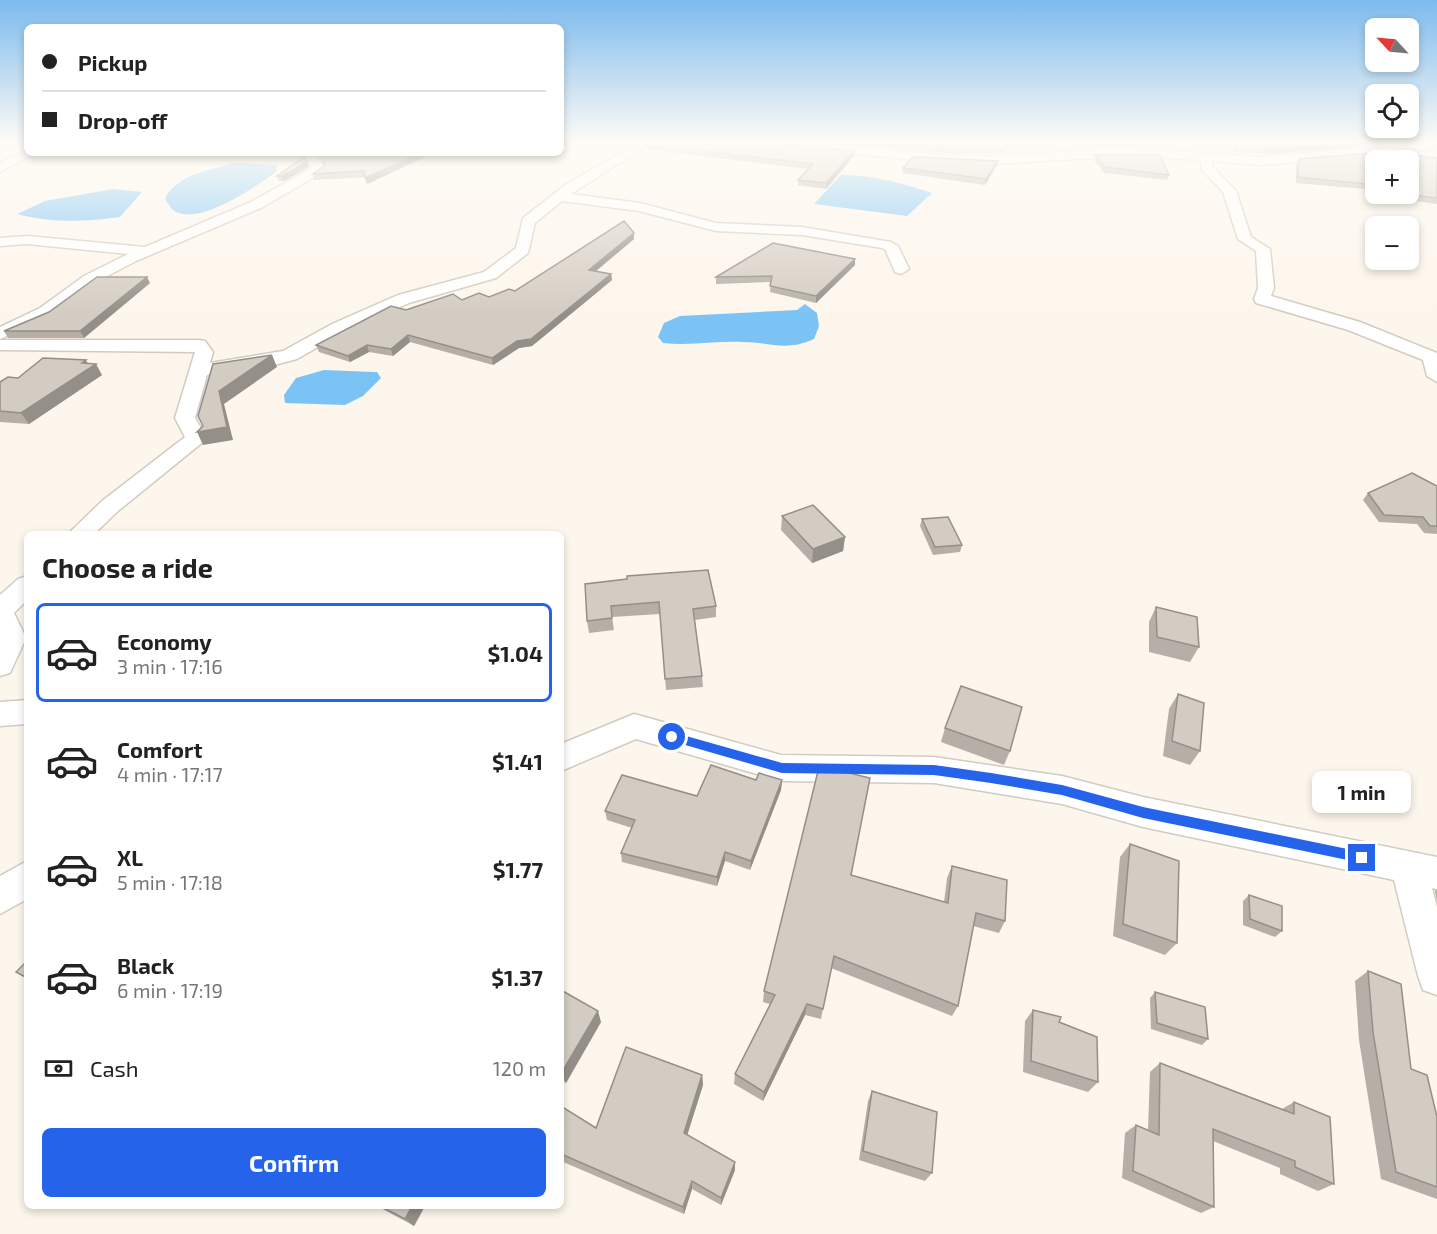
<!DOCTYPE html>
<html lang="en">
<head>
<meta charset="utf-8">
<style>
  body { margin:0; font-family:"Exo 2",sans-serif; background:#f2f2f2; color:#222; height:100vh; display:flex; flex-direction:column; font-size:22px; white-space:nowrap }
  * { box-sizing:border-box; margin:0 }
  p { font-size:20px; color:#767676 }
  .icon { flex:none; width:33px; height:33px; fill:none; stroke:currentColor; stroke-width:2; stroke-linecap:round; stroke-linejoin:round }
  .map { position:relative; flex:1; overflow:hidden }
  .details { position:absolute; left:24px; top:531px; width:540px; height:678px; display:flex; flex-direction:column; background:#fff; border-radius:9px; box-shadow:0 3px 9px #0003 }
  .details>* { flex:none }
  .hud { position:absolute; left:24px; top:24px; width:540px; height:132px; border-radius:9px; box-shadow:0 3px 9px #0003; display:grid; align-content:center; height:132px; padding:0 18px; background:#fff }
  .needle { width:39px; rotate:296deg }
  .buttons { position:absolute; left:1365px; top:18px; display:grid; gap:12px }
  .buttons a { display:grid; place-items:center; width:54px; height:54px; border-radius:9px; background:#fff; box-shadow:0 3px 9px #0003; font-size:30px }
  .end { position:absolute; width:27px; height:27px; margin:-14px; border:8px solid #2563eb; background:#fff; box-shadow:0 0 0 3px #fff }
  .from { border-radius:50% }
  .bubble { position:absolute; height:42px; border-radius:9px; background:#fff; box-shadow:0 3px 9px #0003; font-size:20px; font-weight:700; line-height:42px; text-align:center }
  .hud b { display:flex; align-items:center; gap:21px; height:57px; font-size:22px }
  .hud b+b { border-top:2px solid #e0e0e0 }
  .hud i { width:15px; height:15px; background:#222 }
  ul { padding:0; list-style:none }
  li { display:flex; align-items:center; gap:18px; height:99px; margin:0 12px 9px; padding:0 6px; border:3px solid transparent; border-radius:9px }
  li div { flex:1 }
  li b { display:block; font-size:22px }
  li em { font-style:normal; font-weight:700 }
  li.current { border-color:#2563eb }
  li>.icon { width:54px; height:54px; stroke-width:1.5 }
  h2 { padding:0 18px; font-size:27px; line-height:72px }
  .pay { display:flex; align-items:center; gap:15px; height:66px; padding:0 18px; font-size:22px }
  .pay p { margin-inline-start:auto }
  .button { display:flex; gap:12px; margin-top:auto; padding:12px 18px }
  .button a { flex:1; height:69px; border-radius:9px; background:#2563eb; color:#fff; font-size:24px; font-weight:700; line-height:69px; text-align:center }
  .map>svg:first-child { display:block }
  .water { fill:#7bc3f5 }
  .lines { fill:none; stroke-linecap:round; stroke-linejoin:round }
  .street-casing { stroke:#d2cbc1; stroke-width:3 }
  .street { fill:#fff; fill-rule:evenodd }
  .wall { fill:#b5afa7 }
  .shaded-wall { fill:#948f88 }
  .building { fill:#d3ccc2; stroke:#948f88; stroke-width:1.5 }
  .route { fill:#2563eb }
</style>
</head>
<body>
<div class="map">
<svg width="1437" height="1234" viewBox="0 0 1437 1234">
  <rect width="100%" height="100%" fill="#fdf6ec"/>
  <g class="water">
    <path d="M236,163L277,165L276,172C256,186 197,228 173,210C170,207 167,202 165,198C180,173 210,170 236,163Z"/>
    <path d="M841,175C873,175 901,183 932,193L907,216L814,204Z"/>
    <path d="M113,189L142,192L120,217C86,222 51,223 17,214L45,201Z"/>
    <path d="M805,304L817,313L819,326L814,339C786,352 770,342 742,342C715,341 690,346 663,343L658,337L664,323L680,316L797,310Z"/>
    <path d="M324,370L373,372H377L381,378L363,396L345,405L285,403L284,395L296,378Z"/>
  </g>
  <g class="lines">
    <defs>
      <g id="street">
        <path d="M632,142H644L645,147L571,194L640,203L716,223L802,227L891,242L898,246L909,269L901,274L895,272L885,249L882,248L802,235L716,231L639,211L562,201L535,223L528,253L496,278L409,303L344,332L297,359L263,368L207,375L195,418L207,438L203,442L118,511L94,534H68L102,501L185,437L175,418L195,352L0,350V340H199L205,341L213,352L210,363L283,351L332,324L398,295L484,272L516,248L523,218L568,183L633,146Z"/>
        <path d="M758,142H800L947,155L991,156L1130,148L1260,157L1382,147L1437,153V161L1382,155L1260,165L1212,161V166L1236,191L1251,237L1270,249L1274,288L1271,296L1360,322L1437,353V382L1427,376L1423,360L1348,330L1256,303L1254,299L1258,288L1256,251L1238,239L1223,192L1202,170L1200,160L1130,156L991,164L947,163L764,145Z"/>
        <path d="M27,150V153H37L0,172V163Z"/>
        <path d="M307,153H319L317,157L325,169L323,172L261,208L136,261L96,282L52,316L0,339V327L40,308L84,276L128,254L27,244L0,246V238L27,236L145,247L251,202L312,168L305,157Z"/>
        <path d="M27,576V600L14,613L26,638L10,673L0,676V595L18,579Z"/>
        <path d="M27,700V724L0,726V702Z"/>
        <path d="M634,714L781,755L934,757L1062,776L1143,797L1437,857V889L1432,888L1437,907V995L1423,990L1418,976L1394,880L1143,827L1062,804L934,783L781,781L636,739L561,771V744Z"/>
        <path d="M27,861V899L0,914V876Z"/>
      </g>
    </defs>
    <use href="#street" class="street-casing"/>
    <use href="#street" class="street"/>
  </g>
  <g class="wall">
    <path d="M597,142H631L628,147Z"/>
    <path d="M644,142H764L854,156L826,189L798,185V180L808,169L646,149Z"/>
    <path d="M825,142H1011L1004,153H947Z"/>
    <path d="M1085,142H1136L1134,146L1083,147Z"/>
    <path d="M1234,142H1388L1386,145L1268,154L1233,152Z"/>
    <path d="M282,153H306L303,157L283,156Z"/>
    <path d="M320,153H434L367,184L365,177L314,180L313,174L325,165Z"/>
    <path d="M1095,155L1169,175L1167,180L1104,173L1094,160Z"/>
    <path d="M1437,158V204L1381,196V194H1408L1376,160V190L1296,183V164L1299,159Z"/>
    <path d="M998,161L996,166L985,185L903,173V168Z"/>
    <path d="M309,167L284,181H279L277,176Z"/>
    <path d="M634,233V239L596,271L611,274L612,280L532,346L519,348L493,365L410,342L393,356L369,352L350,362L319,352L316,345L406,310L462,300L489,297L515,291Z"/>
    <path d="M855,265L816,303L770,292L771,282L716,284V277Z"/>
    <path d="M150,283L84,338H8L4,331Z"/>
    <path d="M88,363L102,375L29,424L0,422V382Z"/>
    <path d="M1437,486V534L1424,533L1417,524L1379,522L1363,500L1368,493Z"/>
    <path d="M782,516L845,537L843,551L812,563L781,530Z"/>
    <path d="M922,519L962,545L960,552L933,555L920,526Z"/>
    <path d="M585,584L716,606V617L695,620L702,676L703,687L666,690L660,614L612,617L614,630L589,633L587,621Z"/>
    <path d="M1156,607L1199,647L1190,662L1149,652V622Z"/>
    <path d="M1178,694L1200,751L1190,765L1163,756L1169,709Z"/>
    <path d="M945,728L1010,751L1004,765L941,742Z"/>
    <path d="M756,780H782L781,790L750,870L725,861L717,886L622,862L621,853L632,828L607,820L605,811L697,796Z"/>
    <path d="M1130,844L1177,943L1165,955L1113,936L1120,857Z"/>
    <path d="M952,866L1005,921L999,933L973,926L958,1006L952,1016L831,968L821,1019L805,1015L763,1101L734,1084L735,1074L770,1004L763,1002L764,991L851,875L944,902L947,878Z"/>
    <path d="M1437,889V901L1435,891Z"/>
    <path d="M1249,895L1282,931L1275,937L1243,925V901Z"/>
    <path d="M1368,971L1411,1069L1437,1117V1199L1381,1179L1359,1040L1355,981Z"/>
    <path d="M561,990L601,1022L566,1083L561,1080Z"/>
    <path d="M1155,992L1208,1039L1202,1045L1151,1029L1150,998Z"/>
    <path d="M1033,1010L1059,1022L1098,1082L1088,1092L1023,1072L1025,1021Z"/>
    <path d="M1160,1063L1282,1109L1294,1102L1334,1184L1318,1191L1280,1174V1168L1213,1141L1214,1207L1201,1213L1122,1178L1125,1133L1136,1125L1148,1130L1150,1072Z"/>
    <path d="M702,1075L703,1085L687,1135L735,1170L721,1205L692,1189L684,1214L561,1161V1106L596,1128Z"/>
    <path d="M872,1091L932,1173L925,1181L859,1160L868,1101Z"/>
    <path d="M377,1206H425L414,1226Z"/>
  </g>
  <g class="shaded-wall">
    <path d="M1009,142H1011L1004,153L1006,148Z"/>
    <path d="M1367,142H1388L1386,145L1268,154L1270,149Z"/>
    <path d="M854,151V156L826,189V183Z"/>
    <path d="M421,153H434L367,184L365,178Z"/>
    <path d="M998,161L996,166L985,185L986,179Z"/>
    <path d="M307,162L309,167L284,181L282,176Z"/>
    <path d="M634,233V239L590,276L589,270Z"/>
    <path d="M855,259V265L816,303V296Z"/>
    <path d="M611,274L612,280L532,346L519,348L493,365L492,358Z"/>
    <path d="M147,277L150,283L84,338L80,331Z"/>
    <path d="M408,335L410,342L393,356L391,349Z"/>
    <path d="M367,345L369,352L350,362L348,356Z"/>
    <path d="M272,355L277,367L224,404L233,440L203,445L197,432L227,427L219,391Z"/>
    <path d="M86,360L90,368L96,364L102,375L29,424L21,413Z"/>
    <path d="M845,537L843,551L812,563L813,549Z"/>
    <path d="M782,780L781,790L750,870L751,861Z"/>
    <path d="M725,852V861L717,886V877Z"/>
    <path d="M807,1004L805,1015L763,1101L764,1092Z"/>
    <path d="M598,1011L601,1022L566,1083L562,1072Z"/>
    <path d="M702,1075L703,1085L685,1142L684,1133Z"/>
    <path d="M735,1162V1170L721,1205V1198Z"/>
    <path d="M692,1181V1189L684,1214L683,1207Z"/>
    <path d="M412,1206H425L414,1226L405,1219Z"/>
  </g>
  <g class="building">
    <path d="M645,142H764L854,151L826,183L798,180L813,164L645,144Z"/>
    <path d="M886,142H1009L1006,148L948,147Z"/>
    <path d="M1235,142H1367L1270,149L1234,147Z"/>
    <path d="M1385,152L1437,158V198L1404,194H1408V160H1376V185L1298,177L1299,159Z"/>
    <path d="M320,153H421L365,178L364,171L313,174L325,165Z"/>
    <path d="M1095,155H1160L1169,175L1105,167Z"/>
    <path d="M304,157L307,162L282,176H277Z"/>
    <path d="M913,157L998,161L986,179L903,168Z"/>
    <path d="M624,221L634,233L589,270L611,274L531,339L517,341L492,358L408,335L391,349L367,345L348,356L316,345L391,306L406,310L453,294L462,300L479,293L489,297L509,289L515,291Z"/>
    <path d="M773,243L855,259L816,296L770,286L772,276L716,277Z"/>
    <path d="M97,277H147L80,331H4L49,312Z"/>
    <path d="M272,355L219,391L227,427L197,432L203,426L198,416L213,364Z"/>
    <path d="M43,358L86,360L82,363L96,364L21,413L0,411V382L8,377L18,378Z"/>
    <path d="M1412,473L1437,486V526H1430L1423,517L1384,515L1368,493Z"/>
    <path d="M813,505L845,537L813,549L782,516Z"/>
    <path d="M948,517L962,545L935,547L922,519Z"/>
    <path d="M708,570L716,606L693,609L702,676L665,679L659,602L611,606L612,618L587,621L585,584L627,579V576Z"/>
    <path d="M1156,607L1197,617L1199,647L1157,637Z"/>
    <path d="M961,686L1022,707L1010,751L945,728Z"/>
    <path d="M1178,694L1204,703L1200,751L1172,741Z"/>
    <path d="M711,765L756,780L759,773L782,780L751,861L725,852L717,877L621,853L635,820L605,811L622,775L697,796Z"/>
    <path d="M818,771H841L870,778L851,875L948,903L952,866L1007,880L1005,921L976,913L958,1006L834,956L823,1009L807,1004L764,1092L735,1074L775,995L764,991Z"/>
    <path d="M1130,844L1179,861L1177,943L1123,924Z"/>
    <path d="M1249,895L1282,906V931L1250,919Z"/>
    <path d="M27,961V978L16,972Z"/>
    <path d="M1368,971L1401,984L1411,1069L1427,1075L1437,1117V1187L1396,1172L1373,1032Z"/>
    <path d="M561,990L598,1011L562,1072H561Z"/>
    <path d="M1155,992L1205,1007L1208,1039L1157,1023Z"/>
    <path d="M1033,1010L1061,1017L1059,1022L1097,1037L1098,1082L1031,1061Z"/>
    <path d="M626,1047L702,1075L684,1133L735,1162L721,1198L692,1181L683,1207L561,1154V1106L596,1128Z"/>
    <path d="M1160,1063L1294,1114V1102L1330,1117L1334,1184L1295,1167V1161L1213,1129L1214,1207L1133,1171L1136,1125L1159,1135Z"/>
    <path d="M872,1091L937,1112L932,1173L863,1151Z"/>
    <path d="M380,1206H412L405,1219Z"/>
  </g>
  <linearGradient id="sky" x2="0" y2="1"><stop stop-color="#7cbaed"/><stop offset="0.45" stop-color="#fefbf6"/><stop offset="1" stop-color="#fefbf6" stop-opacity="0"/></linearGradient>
  <rect width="1437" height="315" fill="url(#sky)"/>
  <path class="route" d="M672,732L782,763L934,765L991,773L1062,785L1143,807L1362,852L1369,858L1362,863L1143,818L1062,795L991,783L934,775L782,773L668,740L667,737Z"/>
</svg>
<div class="buttons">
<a><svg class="needle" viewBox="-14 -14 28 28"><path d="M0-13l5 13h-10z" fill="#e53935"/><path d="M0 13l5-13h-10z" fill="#767676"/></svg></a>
<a><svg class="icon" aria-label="locate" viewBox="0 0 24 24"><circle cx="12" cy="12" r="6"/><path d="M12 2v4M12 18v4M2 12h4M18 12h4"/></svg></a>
<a>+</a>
<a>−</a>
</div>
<i class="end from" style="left:672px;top:737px"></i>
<i class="end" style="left:1362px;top:858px"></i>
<div class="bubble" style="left:1312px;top:771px;width:99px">1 min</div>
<div class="hud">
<b><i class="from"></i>Pickup</b>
<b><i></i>Drop-off</b>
</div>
<section class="details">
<h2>Choose a ride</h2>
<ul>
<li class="current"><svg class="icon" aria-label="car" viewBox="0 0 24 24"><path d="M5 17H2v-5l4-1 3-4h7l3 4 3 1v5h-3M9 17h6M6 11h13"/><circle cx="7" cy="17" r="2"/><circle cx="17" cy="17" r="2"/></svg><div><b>Economy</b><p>3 min · 17:16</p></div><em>$1.04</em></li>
<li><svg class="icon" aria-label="car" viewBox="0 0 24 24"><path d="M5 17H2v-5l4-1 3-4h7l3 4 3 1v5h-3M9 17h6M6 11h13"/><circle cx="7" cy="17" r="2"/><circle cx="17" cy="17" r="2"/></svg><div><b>Comfort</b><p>4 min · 17:17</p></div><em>$1.41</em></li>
<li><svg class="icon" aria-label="car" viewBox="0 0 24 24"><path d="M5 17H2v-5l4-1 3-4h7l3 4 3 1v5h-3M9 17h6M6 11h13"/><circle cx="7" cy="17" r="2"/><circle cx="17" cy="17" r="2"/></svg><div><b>XL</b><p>5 min · 17:18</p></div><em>$1.77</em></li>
<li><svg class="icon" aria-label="car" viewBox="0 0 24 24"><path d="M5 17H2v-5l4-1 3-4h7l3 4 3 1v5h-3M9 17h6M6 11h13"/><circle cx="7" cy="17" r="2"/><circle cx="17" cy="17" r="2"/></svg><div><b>Black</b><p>6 min · 17:19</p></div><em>$1.37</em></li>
</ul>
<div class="pay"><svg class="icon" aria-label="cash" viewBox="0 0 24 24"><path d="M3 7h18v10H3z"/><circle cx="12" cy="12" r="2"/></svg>Cash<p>120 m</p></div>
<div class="button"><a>Confirm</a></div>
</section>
</div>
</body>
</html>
